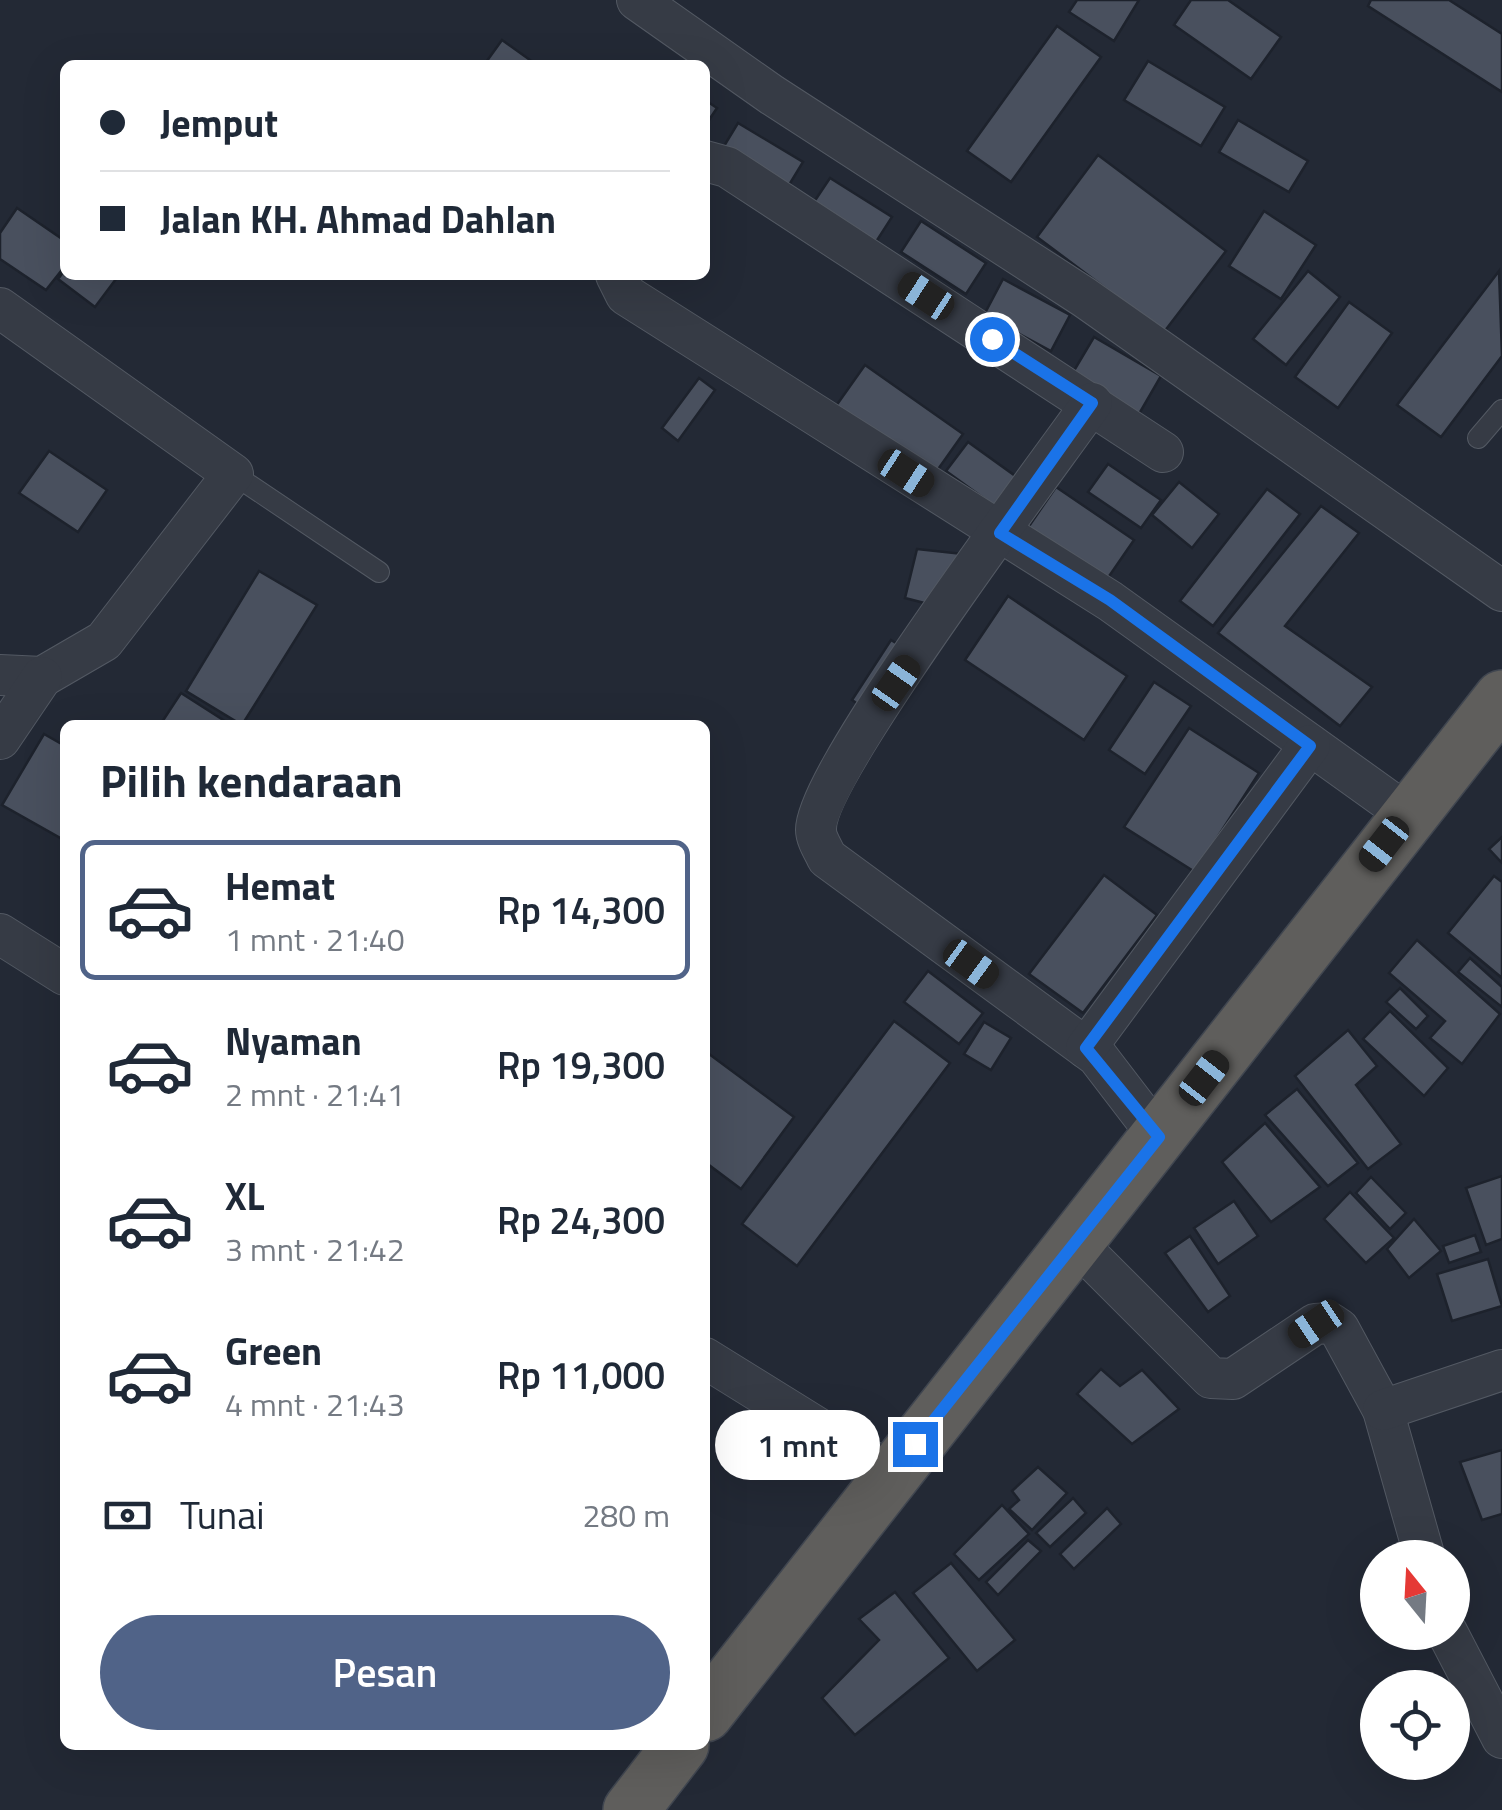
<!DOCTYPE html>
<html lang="id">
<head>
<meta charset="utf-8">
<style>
  body { margin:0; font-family:"Titillium Web",sans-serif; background:#f2f2f3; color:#1f2937; height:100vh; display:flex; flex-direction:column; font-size:38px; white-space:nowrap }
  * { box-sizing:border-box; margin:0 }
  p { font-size:32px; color:#747a83 }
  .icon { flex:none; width:55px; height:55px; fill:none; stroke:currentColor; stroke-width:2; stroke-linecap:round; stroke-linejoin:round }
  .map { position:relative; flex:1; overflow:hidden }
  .details { position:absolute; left:60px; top:720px; width:650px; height:1030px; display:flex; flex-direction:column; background:#fff; border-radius:15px; box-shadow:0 10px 40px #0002 }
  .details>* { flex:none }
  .guide { position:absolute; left:60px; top:60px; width:650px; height:220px; border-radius:15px; box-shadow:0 10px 40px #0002; display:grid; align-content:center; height:220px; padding:0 40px; background:#fff }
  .needle { width:65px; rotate:342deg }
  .buttons { position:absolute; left:1360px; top:1540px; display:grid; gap:20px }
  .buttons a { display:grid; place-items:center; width:110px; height:110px; border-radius:50%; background:#fff; box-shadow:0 10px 40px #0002; font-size:50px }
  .end { position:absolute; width:45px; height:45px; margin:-22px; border:12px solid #1a73e8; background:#fff; box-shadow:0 0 0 5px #fff }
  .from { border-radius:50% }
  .bubble { position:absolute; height:70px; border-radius:35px; background:#fff; box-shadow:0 10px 40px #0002; font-size:32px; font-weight:600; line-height:70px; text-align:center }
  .car { position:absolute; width:30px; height:60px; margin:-30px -15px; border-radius:12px; box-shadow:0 0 8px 2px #0007; background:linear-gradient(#222 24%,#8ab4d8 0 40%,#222 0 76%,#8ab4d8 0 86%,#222 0) }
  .guide b { display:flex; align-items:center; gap:35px; height:95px; font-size:38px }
  .guide b+b { border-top:2px solid #e0e1e3 }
  .guide i { width:25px; height:25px; background:#1f2937 }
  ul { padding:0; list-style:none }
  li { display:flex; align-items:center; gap:30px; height:140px; margin:0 20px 15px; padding:0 20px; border:5px solid transparent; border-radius:15px }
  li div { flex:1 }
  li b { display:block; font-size:38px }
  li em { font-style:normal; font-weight:600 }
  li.selected { border-color:#506388 }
  li>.icon { width:90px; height:90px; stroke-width:1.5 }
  h2 { padding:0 40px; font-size:45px; line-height:120px }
  .pay { display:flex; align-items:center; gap:25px; height:110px; padding:0 40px; font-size:38px }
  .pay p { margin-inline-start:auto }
  .primary-button { display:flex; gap:20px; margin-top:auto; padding:20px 40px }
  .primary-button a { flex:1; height:115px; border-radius:60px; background:#506388; color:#fff; font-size:40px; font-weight:600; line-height:115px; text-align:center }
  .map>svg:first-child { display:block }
  .building { fill:#49505e; stroke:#1d222c; stroke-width:2.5 }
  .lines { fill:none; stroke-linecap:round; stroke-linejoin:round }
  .service-casing { stroke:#535963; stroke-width:22 }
  .minor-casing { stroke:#535963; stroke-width:42 }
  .trunk-casing { stroke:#404650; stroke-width:58 }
  .service { stroke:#363b45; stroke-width:20 }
  .minor { stroke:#363b45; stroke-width:40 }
  .trunk { stroke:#5f5e5c; stroke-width:55 }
  .route { stroke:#1a73e8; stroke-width:12 }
</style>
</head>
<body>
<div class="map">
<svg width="1502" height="1810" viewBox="0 0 1502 1810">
  <rect width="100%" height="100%" fill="#232935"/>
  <g class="building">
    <path d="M1077,0H1139L1114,41L1069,12Z"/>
    <path d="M1191,0H1228L1281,37L1251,79L1174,25Z"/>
    <path d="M1371,0H1449L1502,34V92L1368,6Z"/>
    <path d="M1057,26L1101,57L1011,182L967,151Z"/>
    <path d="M502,40L537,65H484Z"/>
    <path d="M1148,61L1225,107L1201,146L1124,100Z"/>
    <path d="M705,100L717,108L705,126Z"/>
    <path d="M1238,120L1308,161L1289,192L1219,152Z"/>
    <path d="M738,123L803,162L786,190L721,151Z"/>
    <path d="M1098,155L1226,251L1164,332L1037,237Z"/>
    <path d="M830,178L892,217L874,245L812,205Z"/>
    <path d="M17,208L65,241V266L46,290L0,259V233Z"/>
    <path d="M1264,211L1316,245L1281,299L1229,266Z"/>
    <path d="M921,221L986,263L966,294L901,252Z"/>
    <path d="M65,270V275H119L95,307L58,279Z"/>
    <path d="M1308,271L1340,297L1286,365L1253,339Z"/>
    <path d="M1499,271L1502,356L1441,437L1397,405Z"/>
    <path d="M1003,279L1070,315L1051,351L984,315Z"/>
    <path d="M1349,302L1392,333L1338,408L1295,377Z"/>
    <path d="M1094,337L1161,376L1139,414L1072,374Z"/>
    <path d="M865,365L963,434L929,482L831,413Z"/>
    <path d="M699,378L715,390L678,441L662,428Z"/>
    <path d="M968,442L1021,480L1000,510L946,471Z"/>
    <path d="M49,451L107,490L78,532L19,493Z"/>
    <path d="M1108,464L1161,500L1141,528L1088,492Z"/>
    <path d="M1179,482L1219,514L1192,548L1152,515Z"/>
    <path d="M1056,487L1134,540L1103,585L1025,532Z"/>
    <path d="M1267,489L1300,514L1213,626L1180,601Z"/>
    <path d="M1321,506L1359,533L1285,626L1372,687L1340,726L1218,633Z"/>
    <path d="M917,549L963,554L940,607L905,598Z"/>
    <path d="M259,571L317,605L242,725L186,691Z"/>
    <path d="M1008,596L1127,676L1084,740L965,660Z"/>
    <path d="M891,640L904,648L865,709L852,700Z"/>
    <path d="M1154,682L1191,706L1145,774L1109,750Z"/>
    <path d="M181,693L231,725H160Z"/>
    <path d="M1189,728L1259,773L1195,872L1124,827Z"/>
    <path d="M44,734L65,746L64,840L2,805Z"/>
    <path d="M1502,837V863L1489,849Z"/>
    <path d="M1104,875L1157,915L1083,1013L1029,974Z"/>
    <path d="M1494,876L1502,882V978L1448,933Z"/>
    <path d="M1417,940L1500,1014L1462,1064L1430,1038L1445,1021L1389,973Z"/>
    <path d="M1470,958L1502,987V1007L1458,972Z"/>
    <path d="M928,971L983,1013L959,1044L904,1002Z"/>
    <path d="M1400,988L1428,1016L1416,1029L1386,1002Z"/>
    <path d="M1390,1011L1448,1068L1424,1096L1363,1039Z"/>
    <path d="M894,1021L950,1063L797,1266L742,1224Z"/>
    <path d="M984,1022L1011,1038L991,1070L964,1054Z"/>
    <path d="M1348,1030L1377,1066L1356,1085L1401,1144L1368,1169L1295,1076Z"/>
    <path d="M705,1051L794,1117L741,1189L705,1162Z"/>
    <path d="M1297,1089L1358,1163L1328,1186L1265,1115Z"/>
    <path d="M1265,1123L1320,1187L1271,1222L1222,1162Z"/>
    <path d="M1502,1176V1239L1486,1245L1466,1188Z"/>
    <path d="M1371,1177L1406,1213L1390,1229L1356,1193Z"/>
    <path d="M1350,1192L1394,1238L1366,1263L1324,1219Z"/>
    <path d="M1234,1201L1258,1236L1218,1264L1194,1228Z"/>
    <path d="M1414,1219L1441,1251L1409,1278L1387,1249Z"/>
    <path d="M1475,1235L1481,1252L1449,1263L1443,1246Z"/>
    <path d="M1190,1236L1230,1296L1208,1312L1165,1253Z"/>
    <path d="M1488,1259L1502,1306L1452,1321L1437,1274Z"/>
    <path d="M1101,1369L1120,1386L1142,1370L1179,1409L1132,1444L1077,1394Z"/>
    <path d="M1502,1450V1514L1482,1520L1460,1462Z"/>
    <path d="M1038,1467L1067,1493L1032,1530L1009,1509L1019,1500L1012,1491Z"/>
    <path d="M1073,1498L1086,1513L1050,1547L1036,1533Z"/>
    <path d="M1002,1505L1029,1534L979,1580L954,1554Z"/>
    <path d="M1107,1508L1121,1524L1074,1569L1060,1554Z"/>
    <path d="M1028,1540L1041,1551L998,1595L986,1582Z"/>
    <path d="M951,1563L1015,1640L977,1671L913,1593Z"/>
    <path d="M895,1592L949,1658L855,1735L822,1698L879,1640L859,1619Z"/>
  </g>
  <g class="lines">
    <defs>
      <g id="service">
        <path d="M1478,438L1502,410"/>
        <path d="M233,474L379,572"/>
      </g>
      <g id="minor">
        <path d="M637,0L772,95L1084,297L1502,591"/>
        <path d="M705,161L727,167L1163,452"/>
        <path d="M616,275L626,295L1110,601L1407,814"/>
        <path d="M0,308L233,474L104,641L42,677L0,675"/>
        <path d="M1092,403C1047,467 814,775 816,830C816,839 824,851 827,858L1097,1056L1159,1137"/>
        <path d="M0,739L42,677"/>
        <path d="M0,934L65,975"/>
        <path d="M1086,1048L1310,745"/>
        <path d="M1075,1242L1211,1378L1233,1379L1315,1324L1330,1323L1339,1329L1383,1410L1425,1558"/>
        <path d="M705,1358L892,1474"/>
        <path d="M1383,1410L1502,1370"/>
        <path d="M1447,1632L1502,1738"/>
      </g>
      <g id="trunk">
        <path d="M705,1714L1502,698"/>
        <path d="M631,1810L681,1745"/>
      </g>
    </defs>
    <use href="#service" class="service-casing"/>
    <use href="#minor" class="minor-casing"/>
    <use href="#trunk" class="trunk-casing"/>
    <use href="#service" class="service"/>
    <use href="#minor" class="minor"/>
    <use href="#trunk" class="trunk"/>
  </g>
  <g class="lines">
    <path class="route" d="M915,1444L1159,1137L1086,1048L1310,746L1110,600L1000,533L1092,403L992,339"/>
  </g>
</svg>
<div class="buttons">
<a><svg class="needle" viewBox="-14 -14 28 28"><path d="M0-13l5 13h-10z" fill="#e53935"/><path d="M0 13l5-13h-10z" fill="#747a83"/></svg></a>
<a><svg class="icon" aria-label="locate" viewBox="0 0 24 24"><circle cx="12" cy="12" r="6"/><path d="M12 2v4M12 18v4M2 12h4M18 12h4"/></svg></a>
</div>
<i class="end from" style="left:992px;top:339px"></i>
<i class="end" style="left:915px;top:1444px"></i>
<div class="bubble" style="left:715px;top:1410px;width:165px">1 mnt</div>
<i class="car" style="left:926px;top:296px;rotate:303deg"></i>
<i class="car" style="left:906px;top:473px;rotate:123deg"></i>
<i class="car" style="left:896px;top:683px;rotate:35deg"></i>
<i class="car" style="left:1384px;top:844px;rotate:218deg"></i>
<i class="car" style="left:971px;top:964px;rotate:126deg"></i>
<i class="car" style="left:1204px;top:1078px;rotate:38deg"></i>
<i class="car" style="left:1316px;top:1324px;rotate:236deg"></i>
<div class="guide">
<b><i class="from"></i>Jemput</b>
<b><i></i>Jalan KH. Ahmad Dahlan</b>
</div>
<section class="details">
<h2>Pilih kendaraan</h2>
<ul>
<li class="selected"><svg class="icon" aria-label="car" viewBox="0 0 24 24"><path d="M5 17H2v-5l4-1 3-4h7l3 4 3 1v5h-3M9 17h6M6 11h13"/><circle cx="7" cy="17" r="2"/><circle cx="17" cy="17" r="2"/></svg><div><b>Hemat</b><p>1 mnt · 21:40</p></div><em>Rp 14,300</em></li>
<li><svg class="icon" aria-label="car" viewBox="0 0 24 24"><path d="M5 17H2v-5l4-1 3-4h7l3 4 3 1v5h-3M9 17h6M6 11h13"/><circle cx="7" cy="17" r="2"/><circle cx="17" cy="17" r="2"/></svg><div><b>Nyaman</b><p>2 mnt · 21:41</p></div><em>Rp 19,300</em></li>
<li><svg class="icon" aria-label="car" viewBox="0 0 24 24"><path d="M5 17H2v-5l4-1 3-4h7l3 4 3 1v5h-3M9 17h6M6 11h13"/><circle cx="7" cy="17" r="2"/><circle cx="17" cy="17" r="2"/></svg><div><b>XL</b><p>3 mnt · 21:42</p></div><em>Rp 24,300</em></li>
<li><svg class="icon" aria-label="car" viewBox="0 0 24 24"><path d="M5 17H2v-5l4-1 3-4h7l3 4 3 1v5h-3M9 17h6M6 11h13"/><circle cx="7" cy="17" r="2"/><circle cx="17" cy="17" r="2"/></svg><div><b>Green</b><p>4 mnt · 21:43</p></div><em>Rp 11,000</em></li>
</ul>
<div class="pay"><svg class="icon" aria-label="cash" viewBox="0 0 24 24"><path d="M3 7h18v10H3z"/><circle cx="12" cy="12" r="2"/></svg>Tunai<p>280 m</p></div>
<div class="primary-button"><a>Pesan</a></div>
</section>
</div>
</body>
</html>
